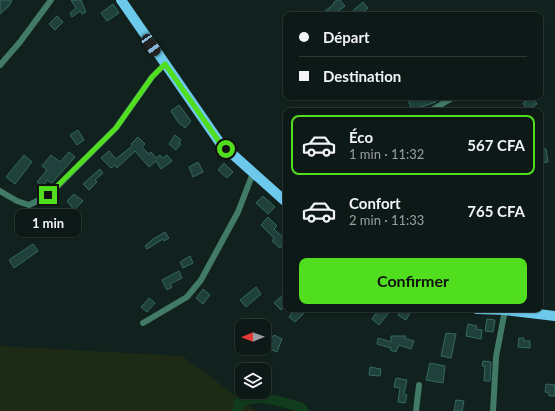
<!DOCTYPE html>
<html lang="fr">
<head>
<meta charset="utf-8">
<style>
  body { margin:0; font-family:Lato,sans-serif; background:#16221f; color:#f1f3f6; height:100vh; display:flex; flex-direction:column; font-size:15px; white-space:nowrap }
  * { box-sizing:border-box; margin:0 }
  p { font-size:13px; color:#9aa0a1 }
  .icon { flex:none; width:22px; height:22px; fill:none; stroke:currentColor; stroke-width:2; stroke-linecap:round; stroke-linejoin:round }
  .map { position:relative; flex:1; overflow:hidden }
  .drawer { position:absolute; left:283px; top:108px; width:260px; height:204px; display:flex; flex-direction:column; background:#0d1916; border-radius:8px; box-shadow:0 1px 3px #0004,0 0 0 1px #2d3835 }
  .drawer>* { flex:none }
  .guide { position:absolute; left:283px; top:12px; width:260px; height:88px; border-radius:8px; box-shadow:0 1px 3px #0004,0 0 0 1px #2d3835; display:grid; align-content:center; height:88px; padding:0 16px; background:#0d1916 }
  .needle { width:26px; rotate:269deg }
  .buttons { position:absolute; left:235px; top:319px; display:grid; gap:8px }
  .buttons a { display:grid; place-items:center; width:36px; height:36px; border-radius:8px; background:#0d1916; box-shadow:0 1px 3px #0004,0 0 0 1px #2d3835; font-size:20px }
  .end { position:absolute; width:18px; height:18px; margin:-9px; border:5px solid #50de1e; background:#111; box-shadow:0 0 0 2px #111 }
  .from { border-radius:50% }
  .bubble { position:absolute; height:28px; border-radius:8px; background:#0d1916; box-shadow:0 1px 3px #0004,0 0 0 1px #2d3835; font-size:13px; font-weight:700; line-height:28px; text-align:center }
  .car { position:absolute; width:12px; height:24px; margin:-12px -6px; border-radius:5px; box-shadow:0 0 3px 1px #0007; background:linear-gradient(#222 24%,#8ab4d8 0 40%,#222 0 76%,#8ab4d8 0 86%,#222 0) }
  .guide b { display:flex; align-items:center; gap:14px; height:38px; font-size:15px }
  .guide b+b { border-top:1px solid #2d3835 }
  .guide i { width:10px; height:10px; background:#f1f3f6 }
  ul { padding:7px 0 0; list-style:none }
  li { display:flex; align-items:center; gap:12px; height:60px; margin:0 8px 6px; padding:0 8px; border:2px solid transparent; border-radius:8px }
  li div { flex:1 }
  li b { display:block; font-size:15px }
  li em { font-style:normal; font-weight:700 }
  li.on { border-color:#50de1e }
  li>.icon { width:36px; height:36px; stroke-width:1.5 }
  .cta { display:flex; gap:8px; margin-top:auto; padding:8px 16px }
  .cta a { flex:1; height:46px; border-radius:8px; background:#50de1e; color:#111; font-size:16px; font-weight:700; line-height:46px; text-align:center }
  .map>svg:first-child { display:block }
  .green { fill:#1d2a15 }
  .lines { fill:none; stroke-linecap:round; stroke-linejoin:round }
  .river { stroke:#103b1c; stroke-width:10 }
  .building { fill:#1f403b; stroke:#346960 }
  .minor { stroke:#427a68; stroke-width:6 }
  .primary { stroke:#6cc9eb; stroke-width:10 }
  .route { stroke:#50de1e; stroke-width:5 }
</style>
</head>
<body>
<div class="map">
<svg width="555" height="411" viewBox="0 0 555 411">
  <rect width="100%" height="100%" fill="#11211e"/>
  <path class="green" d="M0,346L182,356L256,411H0Z"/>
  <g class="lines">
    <path class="river" d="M237,411L239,402C259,393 280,402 300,407L304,411"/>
  </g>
  <g class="building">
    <path d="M0,0H12L9,6L0,14Z"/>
    <path d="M71,0H81L86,12L82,14L80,11L72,17L70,13L76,8Z"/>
    <path d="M337,0H340L345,6L333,15H327L324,12L334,4L333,3Z"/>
    <path d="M363,2L368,8L360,15H348Z"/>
    <path d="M113,4L119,13L107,21L101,13Z"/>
    <path d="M57,16L63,22L55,30L49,24Z"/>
    <path d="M407,97H434L436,102L412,110Z"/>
    <path d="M533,97L537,104L527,110L523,103Z"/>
    <path d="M179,105L191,121L185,128L178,122L171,111Z"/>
    <path d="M78,130L84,140L77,145L70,135Z"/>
    <path d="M175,135L181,140L179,143L181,144L176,150L169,144Z"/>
    <path d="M138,137L145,144L142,147L149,154L151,152L156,158L160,155L163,158L167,155L172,161L161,169L156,161L149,167L135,151L117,168L115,165L111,168L101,158L109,151L116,159L132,146L131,144Z"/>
    <path d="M540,149H546L548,162L540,163Z"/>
    <path d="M69,152L75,157L52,183L47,180L43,186L37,182L47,170L42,166L51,155L60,162Z"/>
    <path d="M24,155L32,162L15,184L6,177Z"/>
    <path d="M198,162L203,172L193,177L189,167Z"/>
    <path d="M224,163L233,172L227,178L218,170Z"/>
    <path d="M100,169L103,173L95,180L97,182L89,190L83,184Z"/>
    <path d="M74,194L83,201L74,210L67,201Z"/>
    <path d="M263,196L275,207L268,214L256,203Z"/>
    <path d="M23,215L27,222L18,228L14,221Z"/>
    <path d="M268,217L277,226L274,229L286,240L280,248L272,241L274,238L261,225Z"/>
    <path d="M165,232L169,238L164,241L163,239L147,249L145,246L153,239Z"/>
    <path d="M33,244L38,251L14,268L9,260Z"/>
    <path d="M190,256L193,263L183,268L180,262Z"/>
    <path d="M179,271L182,278L170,284L172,287L167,290L162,280Z"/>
    <path d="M256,287L261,294L246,307L240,300Z"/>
    <path d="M203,289L210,295L203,304L196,298Z"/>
    <path d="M286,292V305L281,310L274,303Z"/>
    <path d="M149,298L155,303L147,312L141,307Z"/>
    <path d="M295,309H308L295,322L289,317Z"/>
    <path d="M379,309H387L390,311L379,325L372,319Z"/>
    <path d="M402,309L411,311L406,320L398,315Z"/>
    <path d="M487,319L495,320L493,332L485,331Z"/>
    <path d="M468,324L477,326L476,329L482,330L481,339L466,336Z"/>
    <path d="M446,333L456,334L451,358L441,356Z"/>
    <path d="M274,335L282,339L277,352L270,349L272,344L269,342Z"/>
    <path d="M391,336H406L404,338L414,341L411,349L399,345L396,352L390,350L391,348L377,344L378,338L391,342Z"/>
    <path d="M519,338H524V341H530V348L518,347Z"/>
    <path d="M483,361L491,362L490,381H484L485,366H482Z"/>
    <path d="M430,363L445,366L443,383L426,380Z"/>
    <path d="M370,367L381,369L380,376L369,375Z"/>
    <path d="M396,378L407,380L404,394L407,395L405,403L398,402L400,388L394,387Z"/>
    <path d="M546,384L555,385V396H549V393L545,392Z"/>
    <path d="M456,400L464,401L462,411H454Z"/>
  </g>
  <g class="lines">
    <g class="minor">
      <path d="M0,65L20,42L51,0"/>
      <path d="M430,111L454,97"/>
      <path d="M0,191L17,201L29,205L49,195L116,128L152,77L165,64"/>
      <path d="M143,323L187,297L201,280L238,212L253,173"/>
      <path d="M416,411L419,385"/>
      <path d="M493,411L496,357L505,310"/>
    </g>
    <g class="primary">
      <path d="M121,0L220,143L286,202"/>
      <path d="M477,309L505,310L555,316"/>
    </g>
  </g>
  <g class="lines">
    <path class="route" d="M48,195L116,128L152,77L165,64L220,143L226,149"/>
  </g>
</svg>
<div class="buttons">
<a><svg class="needle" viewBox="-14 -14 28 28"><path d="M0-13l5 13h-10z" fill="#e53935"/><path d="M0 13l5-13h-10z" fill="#9aa0a1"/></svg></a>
<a><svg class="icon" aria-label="layers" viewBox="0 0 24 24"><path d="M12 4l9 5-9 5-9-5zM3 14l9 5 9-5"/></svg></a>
</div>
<i class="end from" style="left:226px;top:149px"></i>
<i class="end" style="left:48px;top:195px"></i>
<div class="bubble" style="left:15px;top:209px;width:66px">1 min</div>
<i class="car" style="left:151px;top:45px;rotate:145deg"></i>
<div class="guide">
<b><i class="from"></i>Départ</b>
<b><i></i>Destination</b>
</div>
<section class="drawer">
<ul>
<li class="on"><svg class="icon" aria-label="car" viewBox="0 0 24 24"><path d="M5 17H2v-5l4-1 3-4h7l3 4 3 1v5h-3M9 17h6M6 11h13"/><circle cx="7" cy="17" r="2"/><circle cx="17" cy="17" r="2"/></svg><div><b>Éco</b><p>1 min · 11:32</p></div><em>567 CFA</em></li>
<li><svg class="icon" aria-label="car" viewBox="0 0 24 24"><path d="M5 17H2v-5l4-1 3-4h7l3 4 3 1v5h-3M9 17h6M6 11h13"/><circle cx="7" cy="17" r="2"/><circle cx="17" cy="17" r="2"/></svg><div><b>Confort</b><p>2 min · 11:33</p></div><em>765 CFA</em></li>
</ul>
<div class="cta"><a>Confirmer</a></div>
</section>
</div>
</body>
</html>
